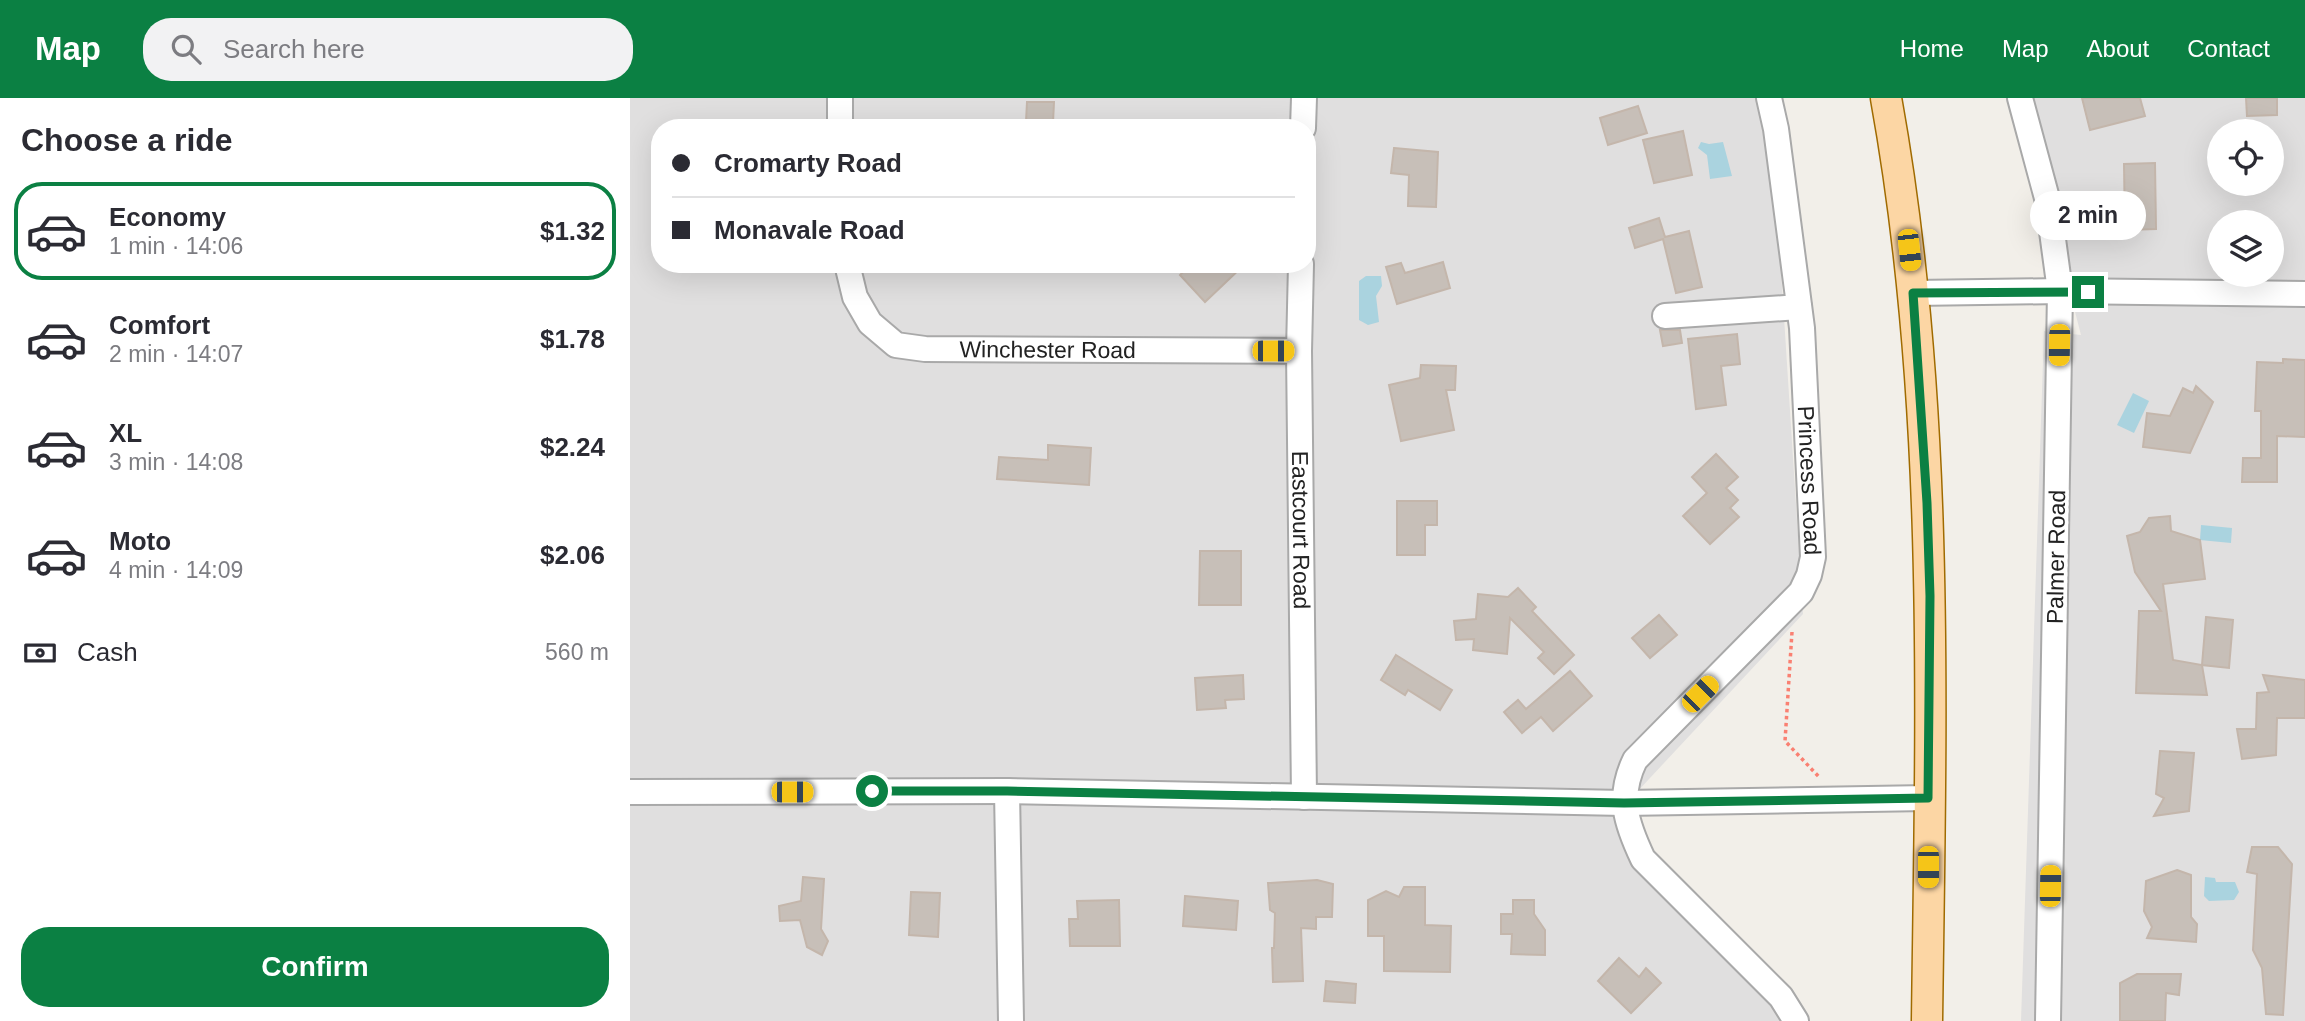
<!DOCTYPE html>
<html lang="en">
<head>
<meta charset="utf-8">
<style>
  body { margin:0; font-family:Helvetica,sans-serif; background:#f2f2f3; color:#2b2b33; height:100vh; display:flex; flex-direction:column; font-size:26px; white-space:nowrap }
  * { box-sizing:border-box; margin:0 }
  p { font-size:23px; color:#7c7c81 }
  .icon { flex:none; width:38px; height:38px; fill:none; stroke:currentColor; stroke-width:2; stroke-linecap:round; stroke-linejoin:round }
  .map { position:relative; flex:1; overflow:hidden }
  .side { display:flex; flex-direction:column; background:#fff; width:630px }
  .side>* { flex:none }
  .top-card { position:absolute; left:21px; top:21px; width:665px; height:154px; border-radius:28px; box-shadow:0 7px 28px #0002; display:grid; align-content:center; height:154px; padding:0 21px; background:#fff }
  .controls { position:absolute; left:1577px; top:21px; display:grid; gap:14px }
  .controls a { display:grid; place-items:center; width:77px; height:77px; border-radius:50%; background:#fff; box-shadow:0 7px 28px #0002; font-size:35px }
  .end { position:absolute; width:32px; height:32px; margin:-16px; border:9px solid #0b8043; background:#fff; box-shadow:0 0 0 4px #fff }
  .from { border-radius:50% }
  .bubble { position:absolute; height:49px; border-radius:24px; background:#fff; box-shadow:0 7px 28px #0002; font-size:23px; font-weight:600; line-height:49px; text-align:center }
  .car { position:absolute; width:21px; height:42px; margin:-21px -10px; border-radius:9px; box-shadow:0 0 5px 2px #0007; background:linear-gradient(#f5c518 24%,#345 0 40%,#f5c518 0 76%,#345 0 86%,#f5c518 0) }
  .top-card b { display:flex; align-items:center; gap:24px; height:66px; font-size:26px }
  .top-card b+b { border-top:2px solid #e1e1e2 }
  .top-card i { width:18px; height:18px; background:#2b2b33 }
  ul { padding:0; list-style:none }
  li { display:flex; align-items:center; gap:21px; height:98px; margin:0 14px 10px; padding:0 7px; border:4px solid transparent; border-radius:28px }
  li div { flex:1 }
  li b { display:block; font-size:26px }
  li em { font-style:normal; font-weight:600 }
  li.active { border-color:#0b8043 }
  li>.icon { width:63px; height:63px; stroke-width:1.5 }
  h2 { padding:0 21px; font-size:32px; line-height:84px }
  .pay { display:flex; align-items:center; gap:18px; height:77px; padding:0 21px; font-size:26px }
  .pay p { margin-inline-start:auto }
  .button { display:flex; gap:14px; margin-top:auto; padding:14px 21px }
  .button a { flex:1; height:80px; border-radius:28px; background:#0b8043; color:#fff; font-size:28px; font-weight:600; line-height:80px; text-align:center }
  header { display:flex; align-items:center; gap:42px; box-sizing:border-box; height:98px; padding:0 35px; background:#0b8043; color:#fff }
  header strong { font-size:33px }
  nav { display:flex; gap:38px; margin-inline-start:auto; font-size:24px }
  .search { width:490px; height:63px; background:#f2f2f3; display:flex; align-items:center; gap:18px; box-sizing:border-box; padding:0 24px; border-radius:28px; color:#7c7c81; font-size:26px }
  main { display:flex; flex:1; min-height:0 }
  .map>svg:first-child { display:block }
  .residential { fill:#e0dfdf; fill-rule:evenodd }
  .water { fill:#aad3df }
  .building { fill:#c7bfb8; stroke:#c4b6ab; stroke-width:2 }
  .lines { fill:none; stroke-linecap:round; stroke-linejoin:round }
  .minor-casing { stroke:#a9a9a9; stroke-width:28 }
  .major-casing { stroke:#a06b00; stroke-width:33 }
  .path { stroke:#fa8072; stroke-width:3.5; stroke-dasharray:3.5 3.5; stroke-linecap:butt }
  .minor { stroke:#fff; stroke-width:24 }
  .major { stroke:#fcd6a4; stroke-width:30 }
  .route { stroke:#0b8043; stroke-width:9 }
  .labels { text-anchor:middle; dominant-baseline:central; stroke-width:7; stroke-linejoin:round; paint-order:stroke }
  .street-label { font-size:23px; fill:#222; stroke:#fff }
</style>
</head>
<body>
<header>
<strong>Map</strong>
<div class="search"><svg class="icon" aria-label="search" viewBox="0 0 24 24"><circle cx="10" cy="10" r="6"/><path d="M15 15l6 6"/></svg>Search here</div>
<nav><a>Home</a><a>Map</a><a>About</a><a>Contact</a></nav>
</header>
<main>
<section class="side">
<h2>Choose a ride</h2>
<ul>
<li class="active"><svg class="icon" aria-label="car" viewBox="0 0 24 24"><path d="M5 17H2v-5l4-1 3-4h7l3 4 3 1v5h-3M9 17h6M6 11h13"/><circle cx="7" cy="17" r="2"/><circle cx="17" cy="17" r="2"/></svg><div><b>Economy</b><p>1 min · 14:06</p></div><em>$1.32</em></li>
<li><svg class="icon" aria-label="car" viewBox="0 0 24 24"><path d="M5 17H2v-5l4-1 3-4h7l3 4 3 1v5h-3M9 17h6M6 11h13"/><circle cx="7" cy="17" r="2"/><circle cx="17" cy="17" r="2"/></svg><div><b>Comfort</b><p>2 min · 14:07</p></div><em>$1.78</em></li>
<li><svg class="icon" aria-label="car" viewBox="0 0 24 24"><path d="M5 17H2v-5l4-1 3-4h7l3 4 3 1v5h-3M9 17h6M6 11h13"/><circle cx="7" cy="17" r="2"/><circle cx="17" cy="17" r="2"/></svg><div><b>XL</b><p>3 min · 14:08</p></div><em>$2.24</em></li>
<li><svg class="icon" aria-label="car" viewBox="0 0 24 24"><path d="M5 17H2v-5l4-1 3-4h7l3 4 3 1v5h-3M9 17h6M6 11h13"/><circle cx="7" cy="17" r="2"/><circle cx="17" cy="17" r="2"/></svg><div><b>Moto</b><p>4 min · 14:09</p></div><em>$2.06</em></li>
</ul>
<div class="pay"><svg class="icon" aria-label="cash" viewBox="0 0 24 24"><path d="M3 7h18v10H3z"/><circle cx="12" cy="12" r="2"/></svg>Cash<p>560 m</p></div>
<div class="button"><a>Confirm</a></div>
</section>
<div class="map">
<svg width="1675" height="923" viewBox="0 0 1675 923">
  <rect width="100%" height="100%" fill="#f2efe9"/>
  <g class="residential">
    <path d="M0,0H1140L1173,516L1006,695L1008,749L1167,923H0ZM30,30H677V166H30Z"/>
    <path d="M1390,0H1675V923H1391L1414,233L1451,237ZM1589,33H1642V86H1589ZM1589,124H1642V177H1589Z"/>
  </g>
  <g class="water">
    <path d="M1071,44L1079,46L1093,44L1102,78L1080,81L1077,57L1068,50Z"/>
    <path d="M736,178H751L752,188L746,198L749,224L738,227L729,222V183Z"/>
    <path d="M1503,295L1519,303L1504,335L1487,327Z"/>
    <path d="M1571,427L1602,430L1601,445L1570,442Z"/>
    <path d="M1575,779L1585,780L1586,784H1605L1609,794L1604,802L1579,803L1574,798Z"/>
  </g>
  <g class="building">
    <path d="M1452,0H1510L1515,18L1460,32Z"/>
    <path d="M1616,0H1647V17L1617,18Z"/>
    <path d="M397,4H424L423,25L396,24Z"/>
    <path d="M1008,8L1017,35L978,47L970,20Z"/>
    <path d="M1053,33L1062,77L1024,85L1013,42Z"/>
    <path d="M764,50L808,54L806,109L778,108L779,77L761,75Z"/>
    <path d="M1525,65L1526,131L1495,132L1494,66Z"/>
    <path d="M1029,120L1035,139L1059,133L1072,189L1046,195L1033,141L1005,150L999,130Z"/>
    <path d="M813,164L820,190L767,206L756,169L771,165L775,175Z"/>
    <path d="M561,166H615L575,204L550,177Z"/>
    <path d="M1030,232H1050L1052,245L1033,248Z"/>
    <path d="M1107,236L1110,266L1091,268L1096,307L1066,311L1058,241Z"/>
    <path d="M1653,261L1675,262V339L1647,338V384H1612L1613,360H1631V313H1625L1627,264L1653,265Z"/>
    <path d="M791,267L826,268L825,292H816L824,332L771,343L759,287L790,280Z"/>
    <path d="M1566,288L1583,304L1560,355L1513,349L1517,315L1540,318L1553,290L1563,295Z"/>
    <path d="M418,347L461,350L459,387L367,381L369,359L418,362Z"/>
    <path d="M1086,356L1108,379L1096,390L1108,402L1100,410L1109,419L1080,446L1053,418L1077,395L1062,379Z"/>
    <path d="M767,403H807V427H795V457H767Z"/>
    <path d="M1540,418L1541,433L1570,442L1575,481L1533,486L1543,562L1572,567L1577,597L1506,595L1509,513H1531L1505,474L1497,438L1510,434L1519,420Z"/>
    <path d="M570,453H611V507H569Z"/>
    <path d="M888,490L906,509L902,513L944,557L924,576L908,560L914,554L880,520L877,556L843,552L844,541L826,542L824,523L846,521L848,496L878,499Z"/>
    <path d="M1029,517L1047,537L1020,560L1002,540Z"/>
    <path d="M1576,519L1603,522L1599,570L1572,567Z"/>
    <path d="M766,557L822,592L810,612L778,592L775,597L751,582Z"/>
    <path d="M940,573L962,598L923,633L911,619L892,635L874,614L888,602L896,611Z"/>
    <path d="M613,577L614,601L595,602L596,610L567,612L565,580Z"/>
    <path d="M1633,577L1675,582V620H1647L1646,657L1612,661L1607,631H1626L1627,595L1639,594Z"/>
    <path d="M1530,653L1564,655L1559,713L1524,718L1534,700L1526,696Z"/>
    <path d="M1622,749H1648L1662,766L1653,917L1636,916L1632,870L1623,852L1627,776L1617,774Z"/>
    <path d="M1547,772L1561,777V819L1567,826L1566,844L1517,840L1522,829L1514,813L1516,783Z"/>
    <path d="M173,779L194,781L191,831L198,843L192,857L177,849L170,822L150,823L149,808L171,803Z"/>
    <path d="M687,782L703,786L702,819H686V831L671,830L673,883L643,884L642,850H644L645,815L640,812L638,785Z"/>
    <path d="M774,789H795V827L821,828L820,874L754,873V838H738V802L756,793L769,799Z"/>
    <path d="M281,794L310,795L308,839L279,837Z"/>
    <path d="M555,798L608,803L606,832L553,828Z"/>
    <path d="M489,802L490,848H440L439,821H448L447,803Z"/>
    <path d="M883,802H904V816L915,832V857L881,856L882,836H871V816H883Z"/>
    <path d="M989,860L1009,879L1016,870L1031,885L1001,915L968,883Z"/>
    <path d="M1507,876H1551L1549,897L1536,895L1535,923H1490V885Z"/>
    <path d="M696,883L726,886L725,905L694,903Z"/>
  </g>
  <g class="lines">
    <defs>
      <g id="minor">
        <path d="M210,0V30"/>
        <path id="s1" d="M1139,0L1146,31L1172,230L1183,459L1179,477L1171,494L1005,662C987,699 996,725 1013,761L1151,899L1166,923"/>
        <path d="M1390,0L1418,104L1430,193L1418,923"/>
        <path d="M673,30L674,0"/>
        <path id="s2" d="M217,166L225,199L240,225L266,247L295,251L669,253"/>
        <path id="s3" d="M671,166L669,253L674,699"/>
        <path d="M1284,195L1430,193L1675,196"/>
        <path d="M1035,218L1169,209"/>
        <path d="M377,693L381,923"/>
        <path d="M0,694L377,693L994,705L1298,700"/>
      </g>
      <path id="major" d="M1256,0C1311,304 1301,615 1297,923"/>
    </defs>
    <use href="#minor" class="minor-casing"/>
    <use href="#major" class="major-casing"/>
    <path class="path" d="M1162,534L1155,643L1190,680"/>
    <use href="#minor" class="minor"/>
    <use href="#major" class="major"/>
  </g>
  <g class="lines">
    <path class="route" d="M242,693H377L994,705L1298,700L1300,498L1297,405L1283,195L1458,194"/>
  </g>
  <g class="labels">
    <g class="street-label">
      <text stroke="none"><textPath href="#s2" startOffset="250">Winchester Road</textPath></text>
      <text stroke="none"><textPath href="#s1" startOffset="385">Princess Road</textPath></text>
      <text stroke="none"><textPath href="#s3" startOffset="266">Eastcourt Road</textPath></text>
      <text transform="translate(1426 459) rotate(-89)">Palmer Road</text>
    </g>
  </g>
</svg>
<div class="controls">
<a><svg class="icon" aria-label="locate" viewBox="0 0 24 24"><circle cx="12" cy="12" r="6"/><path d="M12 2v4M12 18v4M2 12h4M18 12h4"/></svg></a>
<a><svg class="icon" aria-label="layers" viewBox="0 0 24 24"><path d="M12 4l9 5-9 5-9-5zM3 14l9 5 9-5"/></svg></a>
</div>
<i class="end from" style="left:242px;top:693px"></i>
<i class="end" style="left:1458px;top:194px"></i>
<div class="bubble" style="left:1400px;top:93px;width:116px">2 min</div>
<i class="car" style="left:1279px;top:152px;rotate:174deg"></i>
<i class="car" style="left:1429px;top:247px;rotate:181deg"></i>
<i class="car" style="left:643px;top:253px;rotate:90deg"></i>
<i class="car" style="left:1070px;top:596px;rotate:45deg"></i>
<i class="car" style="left:162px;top:694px;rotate:90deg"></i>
<i class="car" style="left:1298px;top:769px;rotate:180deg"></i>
<i class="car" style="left:1420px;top:788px;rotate:1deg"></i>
<div class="top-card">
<b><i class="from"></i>Cromarty Road</b>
<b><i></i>Monavale Road</b>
</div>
</div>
</main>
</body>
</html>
